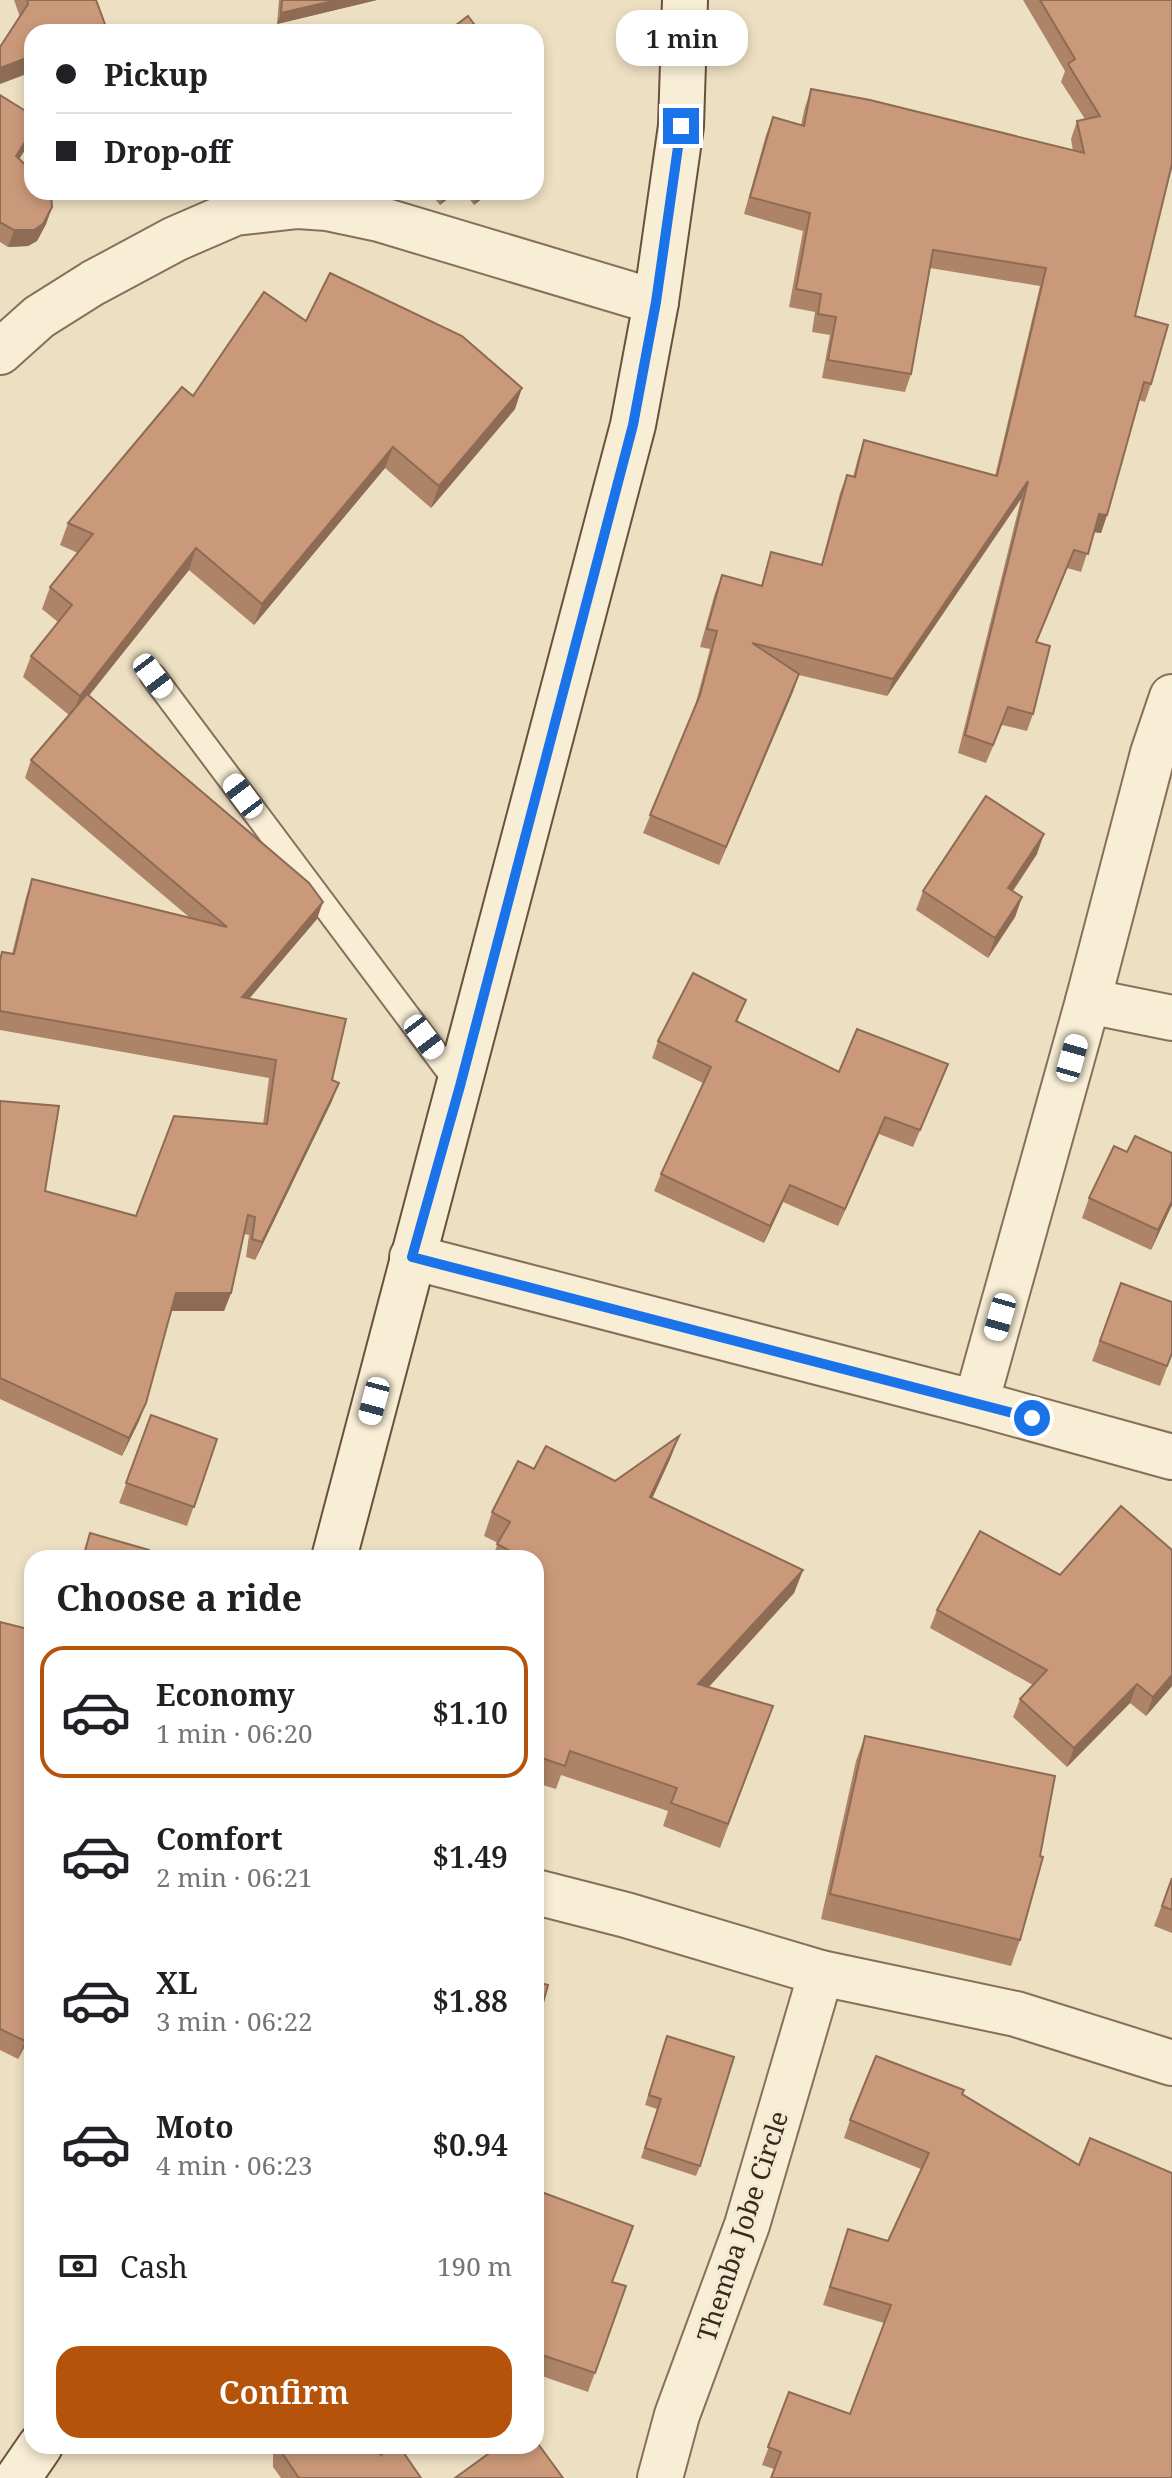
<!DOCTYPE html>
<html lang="en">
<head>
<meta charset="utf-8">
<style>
  body { margin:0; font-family:"Noto Serif",serif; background:#f2f2f2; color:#202124; height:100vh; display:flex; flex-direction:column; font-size:30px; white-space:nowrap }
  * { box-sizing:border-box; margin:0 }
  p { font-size:26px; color:#757577 }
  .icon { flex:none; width:44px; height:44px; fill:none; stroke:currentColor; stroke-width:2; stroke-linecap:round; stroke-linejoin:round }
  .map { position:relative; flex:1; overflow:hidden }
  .panel { position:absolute; left:24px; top:1550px; width:520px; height:904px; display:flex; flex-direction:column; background:#fff; border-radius:24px; box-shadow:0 4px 12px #0003 }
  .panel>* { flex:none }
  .banner { position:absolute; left:24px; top:24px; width:520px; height:176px; border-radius:24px; box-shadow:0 4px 12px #0003; display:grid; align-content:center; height:176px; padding:0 32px; background:#fff }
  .end { position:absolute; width:36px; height:36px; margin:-18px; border:10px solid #1a73e8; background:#fff; box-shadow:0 0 0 4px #fff }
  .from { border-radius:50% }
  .bubble { position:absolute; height:56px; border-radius:24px; background:#fff; box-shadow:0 4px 12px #0003; font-size:26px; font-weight:600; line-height:56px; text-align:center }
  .car { position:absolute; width:24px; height:48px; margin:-24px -12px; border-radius:10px; box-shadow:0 0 6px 2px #0007; background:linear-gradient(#fff 24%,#345 0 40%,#fff 0 76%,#345 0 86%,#fff 0) }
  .banner b { display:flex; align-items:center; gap:28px; height:76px; font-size:30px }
  .banner b+b { border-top:2px solid #e0e0e0 }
  .banner i { width:20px; height:20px; background:#202124 }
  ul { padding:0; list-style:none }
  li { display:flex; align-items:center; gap:24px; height:132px; margin:0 16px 12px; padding:0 16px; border:4px solid transparent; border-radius:24px }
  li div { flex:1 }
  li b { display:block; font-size:30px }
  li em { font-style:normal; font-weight:600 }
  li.active { border-color:#b45309 }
  li>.icon { width:72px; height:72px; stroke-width:1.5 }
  h2 { padding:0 32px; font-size:36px; line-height:96px }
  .pay { display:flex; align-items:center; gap:20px; height:88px; padding:0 32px; font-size:30px }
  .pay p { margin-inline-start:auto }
  .cta { display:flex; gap:16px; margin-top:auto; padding:16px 32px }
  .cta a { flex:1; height:92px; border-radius:24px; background:#b45309; color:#fff; font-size:32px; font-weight:600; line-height:92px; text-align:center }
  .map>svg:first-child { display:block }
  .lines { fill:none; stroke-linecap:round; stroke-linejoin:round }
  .lane-casing { stroke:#86705a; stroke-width:28 }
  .street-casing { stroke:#86705a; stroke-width:48 }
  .secondary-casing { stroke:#68523d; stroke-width:48 }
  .lane { stroke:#f8edd5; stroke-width:24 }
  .street { stroke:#f8edd5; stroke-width:44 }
  .secondary { stroke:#f8edd5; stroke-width:44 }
  .wall { fill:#ae8468 }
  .shaded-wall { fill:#8d6b55 }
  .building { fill:#ca9979; stroke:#8d6b55; stroke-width:2 }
  .route { stroke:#1a73e8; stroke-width:10 }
  .labels { text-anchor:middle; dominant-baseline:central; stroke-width:6; stroke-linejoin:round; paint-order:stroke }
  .street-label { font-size:26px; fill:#36291e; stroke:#f4e9d1 }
</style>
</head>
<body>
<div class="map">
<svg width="1172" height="2478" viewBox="0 0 1172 2478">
  <rect width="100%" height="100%" fill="#eddfc2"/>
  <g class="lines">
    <defs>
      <path id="lane" d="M153,676L460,1086"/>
      <g id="street">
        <path d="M0,352L39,317L93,283L175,239L235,213L298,206L327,208L379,219L656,302"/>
        <path d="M1088,1001L1172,1018"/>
        <path d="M412,1257L976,1403L1172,1457"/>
        <path d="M976,1403L1088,1001L1153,753L1172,697"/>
        <path d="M536,1892L626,1915L821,1973L1016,2014L1172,2063"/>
        <path d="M660,2478L677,2415L747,2225L821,1973"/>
      </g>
      <g id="secondary">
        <path d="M334,1558L633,425L656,302L681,126L685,0"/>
        <path d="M18,2478L40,2446"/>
      </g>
    </defs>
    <use href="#lane" class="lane-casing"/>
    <use href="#street" class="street-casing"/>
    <use href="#secondary" class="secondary-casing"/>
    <use href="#lane" class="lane"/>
    <use href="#street" class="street"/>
    <use href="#secondary" class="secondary"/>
  </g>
  <g class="wall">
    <path d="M14,0H96L20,17Z"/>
    <path d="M279,0H377L277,24Z"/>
    <path d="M1023,0H1172L1135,316L1151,384L1145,402L1139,400L1107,515L1101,533L1094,532L1081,572L1067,568L1037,642L1033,714L1027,731L1002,725L986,763L958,753L1021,499L887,696L799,675L719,865L643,833L695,706L710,649L700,647L715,593L722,575L761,586L771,552L821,565L840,493L847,475L853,477L858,458L864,440L995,476L1040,286L930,268L911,374L905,392L822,378L830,335L812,332L815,312L789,307L803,231L744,214L766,135L773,117L801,125L805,107L811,89L1073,151L1071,139L1077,121L1085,119L1061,82L1065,71Z"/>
    <path d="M0,95L32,139L19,159L52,207L46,224L37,241L28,246L8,247L0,242Z"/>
    <path d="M429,192H456L440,205Z"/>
    <path d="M464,192H490L474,205Z"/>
    <path d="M306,321L515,409L431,508L385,468L254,625L189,570L89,695L317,919L249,999L332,1080V1101L255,1260L246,1257L249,1235L244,1234L231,1293L224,1311H171L146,1403L139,1421L122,1456L0,1399V1101L45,1191L136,1216L263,1124L269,1078L0,1030V956L2,952L12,954L26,897L32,879L189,917L25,778L31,760L69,715L23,677L31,656L58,622L42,609L50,587L78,553L60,545L68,523L193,396Z"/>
    <path d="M1037,854L1013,891L1022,897L1015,917L988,958L916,910L923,891Z"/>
    <path d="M746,1000L737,1022L839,1072L941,1081L913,1147L879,1134L838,1226L783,1202L764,1243L654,1191L661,1174L703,1083L652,1058L658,1041Z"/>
    <path d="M1089,1198L1172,1205L1151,1250L1082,1218Z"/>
    <path d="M1121,1283L1172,1354L1160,1386L1092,1361Z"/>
    <path d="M151,1415L217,1439L187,1526L119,1503Z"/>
    <path d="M679,1436L670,1459L652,1498L803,1570L794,1593L709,1687L773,1706L720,1848L663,1826L668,1811L561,1775L556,1789L536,1783V1558H492L498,1543L484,1536L492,1512L534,1469L615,1481Z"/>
    <path d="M1172,1550V1686L1146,1716L1130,1703L1067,1767L1013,1717L1020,1699L1033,1685L930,1628L937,1610L1060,1575Z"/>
    <path d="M0,1622L32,2033L18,2059L0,2050Z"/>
    <path d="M865,1736L1020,1940L1011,1966L821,1919L856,1761Z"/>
    <path d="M1172,1878V1933L1154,1926Z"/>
    <path d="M663,2047L700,2166L696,2176L641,2158L657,2109L645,2105Z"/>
    <path d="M962,2094L1172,2478L774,2469L762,2465L789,2392L850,2414L884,2323L823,2305L848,2229L888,2241L921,2169L844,2138L850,2120Z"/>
    <path d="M536,2190L612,2282L626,2286L588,2392L536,2374Z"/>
    <path d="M273,2446H375L381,2455L421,2478H281L273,2467Z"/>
  </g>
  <g class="shaded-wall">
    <path d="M337,0H377L277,24L281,13Z"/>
    <path d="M32,56V72L0,84V68Z"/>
    <path d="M32,131V139L10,173L16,156Z"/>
    <path d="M445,192H456L440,205Z"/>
    <path d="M479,192H490L474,205Z"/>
    <path d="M52,207L46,224L37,241L28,246L8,247L14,230Z"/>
    <path d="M522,388L515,409L431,508L439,486Z"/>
    <path d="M393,447L385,468L254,625L262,604Z"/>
    <path d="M1028,481L1021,499L887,696L893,679Z"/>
    <path d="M1099,514L1107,515L1101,533L1093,532Z"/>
    <path d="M196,548L189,570L72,717L80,696Z"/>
    <path d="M1074,550L1067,568L1029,660L1036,642Z"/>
    <path d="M799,674L793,692L719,865L726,847Z"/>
    <path d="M1044,834L1037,854L1001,908L1008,888Z"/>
    <path d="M1022,897L1015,917L988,958L995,938Z"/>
    <path d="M323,902L317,919L235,1015L242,997Z"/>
    <path d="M339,1083L332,1101L255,1260L262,1242Z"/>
    <path d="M885,1117L879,1134L838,1226L845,1209Z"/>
    <path d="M790,1185L783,1202L764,1243L770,1226Z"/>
    <path d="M1172,1201V1205L1151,1250L1158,1230Z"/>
    <path d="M176,1293H231L224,1311H169Z"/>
    <path d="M146,1403L139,1421L122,1456L129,1438Z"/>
    <path d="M679,1436L670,1459L642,1521L650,1497Z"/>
    <path d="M803,1570L794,1593L690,1707L698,1684Z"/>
    <path d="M1172,1675V1686L1146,1716L1153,1697Z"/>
    <path d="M1137,1684L1130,1703L1067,1767L1074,1748Z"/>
    <path d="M32,2027V2033L18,2059L25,2041Z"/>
  </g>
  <g class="building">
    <path d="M27,0H96L106,27L94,32H32V56L0,68V47L28,4Z"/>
    <path d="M282,0H337L281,13Z"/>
    <path d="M1040,0H1172V164L1135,316L1168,325L1151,384L1144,382L1107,515L1099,514L1088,554L1074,550L1036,642L1050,646L1033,714L1008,707L993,745L965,735L1028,481L893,679L752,643L799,674L726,847L650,815L700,695L717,631L707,629L722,575L762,586L771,552L822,565L847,475L855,477L864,440L997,476L1046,268L933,250L911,374L828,360L836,317L818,314L821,294L796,289L810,213L750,197L773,117L804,126L811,89L870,100L1084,153L1077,121L1100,116L1068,64L1075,59Z"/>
    <path d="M468,16L480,32H447Z"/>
    <path d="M0,95L32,115V131L16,156L32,171V192H51L52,207L43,224L34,230H14L0,222Z"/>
    <path d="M330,273L462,336L522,388L439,486L393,447L262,604L196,548L80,696L31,656L72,605L50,587L93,534L68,523L182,387L193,396L264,292L306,321Z"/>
    <path d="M87,694L309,883L323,902L242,997L346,1019L332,1080L339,1083L262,1242L252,1239L255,1217L248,1215L231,1293H176L146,1403L129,1438L0,1378V1101L59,1106L45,1191L136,1216L174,1116L267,1124L276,1060L0,1011V961L2,952L14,954L32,879L227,927L31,760Z"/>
    <path d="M986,796L1044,834L1008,888L1022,897L995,938L923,891Z"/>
    <path d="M693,973L746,1000L736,1021L839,1072L857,1029L948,1064L920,1130L885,1117L845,1209L790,1185L770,1226L661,1174L711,1067L658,1041Z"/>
    <path d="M1135,1136L1172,1153V1201L1158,1230L1089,1198L1114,1146L1127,1152Z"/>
    <path d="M1121,1283L1172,1302V1353L1167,1366L1100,1341Z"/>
    <path d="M151,1415L217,1439L194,1507L126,1483Z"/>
    <path d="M679,1436L650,1497L803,1570L698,1684L773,1706L728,1824L671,1803L677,1788L570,1751L565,1766L536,1756V1558H516L518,1555L497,1544L510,1522L492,1512L518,1461L534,1469L546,1446L615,1481Z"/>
    <path d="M1121,1506L1172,1550V1675L1153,1697L1137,1684L1074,1748L1020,1699L1047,1670L937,1610L980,1531L1060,1575Z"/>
    <path d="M90,1533L149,1550L147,1558H83Z"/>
    <path d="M0,1622L32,1630V2027L25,2041L0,2029Z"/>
    <path d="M865,1736L1055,1776L1040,1856L1043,1857L1020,1940L830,1894Z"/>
    <path d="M1172,1878V1910L1162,1906Z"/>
    <path d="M536,1982L548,1985L536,2028Z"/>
    <path d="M667,2036L734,2057L700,2166L645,2148L661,2099L649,2095Z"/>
    <path d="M876,2056L964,2090L962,2094L1079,2165L1090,2138L1172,2173V2478H771L781,2452L768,2447L789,2392L850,2414L891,2305L830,2287L848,2229L888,2241L929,2153L850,2120Z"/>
    <path d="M536,2190L633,2226L612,2282L626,2286L595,2373L536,2353Z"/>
    <path d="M536,2441L563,2478H455L499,2446H536Z"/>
    <path d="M280,2446H375L381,2455L393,2446H399L421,2478H299L280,2450Z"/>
  </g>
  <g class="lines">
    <path class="route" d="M681,126L656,302L633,425L460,1086L412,1257L1032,1418"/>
  </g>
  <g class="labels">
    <g class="street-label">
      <text transform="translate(742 2226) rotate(-72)">Themba Jobe Circle</text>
    </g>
  </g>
</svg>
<i class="end from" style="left:1032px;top:1418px"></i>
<i class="end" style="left:681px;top:126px"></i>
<div class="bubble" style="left:616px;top:10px;width:132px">1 min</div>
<i class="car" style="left:153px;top:676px;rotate:143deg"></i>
<i class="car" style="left:243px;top:796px;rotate:323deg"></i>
<i class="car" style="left:424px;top:1037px;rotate:143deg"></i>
<i class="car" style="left:1072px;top:1058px;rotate:16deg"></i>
<i class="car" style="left:1000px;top:1317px;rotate:196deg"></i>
<i class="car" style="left:374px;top:1401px;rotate:195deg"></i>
<div class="banner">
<b><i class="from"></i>Pickup</b>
<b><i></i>Drop-off</b>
</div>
<section class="panel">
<h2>Choose a ride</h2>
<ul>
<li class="active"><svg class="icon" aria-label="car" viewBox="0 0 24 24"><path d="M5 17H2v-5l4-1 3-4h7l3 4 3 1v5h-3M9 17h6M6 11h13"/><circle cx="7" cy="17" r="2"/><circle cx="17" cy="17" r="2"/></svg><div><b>Economy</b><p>1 min · 06:20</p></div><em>$1.10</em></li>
<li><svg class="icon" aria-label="car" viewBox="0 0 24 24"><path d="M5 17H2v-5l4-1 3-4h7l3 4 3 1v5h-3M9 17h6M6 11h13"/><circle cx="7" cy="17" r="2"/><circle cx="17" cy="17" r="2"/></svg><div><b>Comfort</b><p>2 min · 06:21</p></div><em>$1.49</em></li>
<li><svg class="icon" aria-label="car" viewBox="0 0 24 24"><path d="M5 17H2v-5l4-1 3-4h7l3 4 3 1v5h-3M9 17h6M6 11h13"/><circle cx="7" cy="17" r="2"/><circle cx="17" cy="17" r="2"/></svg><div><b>XL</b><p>3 min · 06:22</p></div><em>$1.88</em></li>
<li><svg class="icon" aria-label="car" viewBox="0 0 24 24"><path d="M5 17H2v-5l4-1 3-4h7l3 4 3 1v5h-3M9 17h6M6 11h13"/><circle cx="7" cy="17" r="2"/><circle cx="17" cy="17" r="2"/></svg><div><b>Moto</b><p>4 min · 06:23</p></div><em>$0.94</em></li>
</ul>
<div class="pay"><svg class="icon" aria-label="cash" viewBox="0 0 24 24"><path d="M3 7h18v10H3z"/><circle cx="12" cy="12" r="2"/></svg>Cash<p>190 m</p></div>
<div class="cta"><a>Confirm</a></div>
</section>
</div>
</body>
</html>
